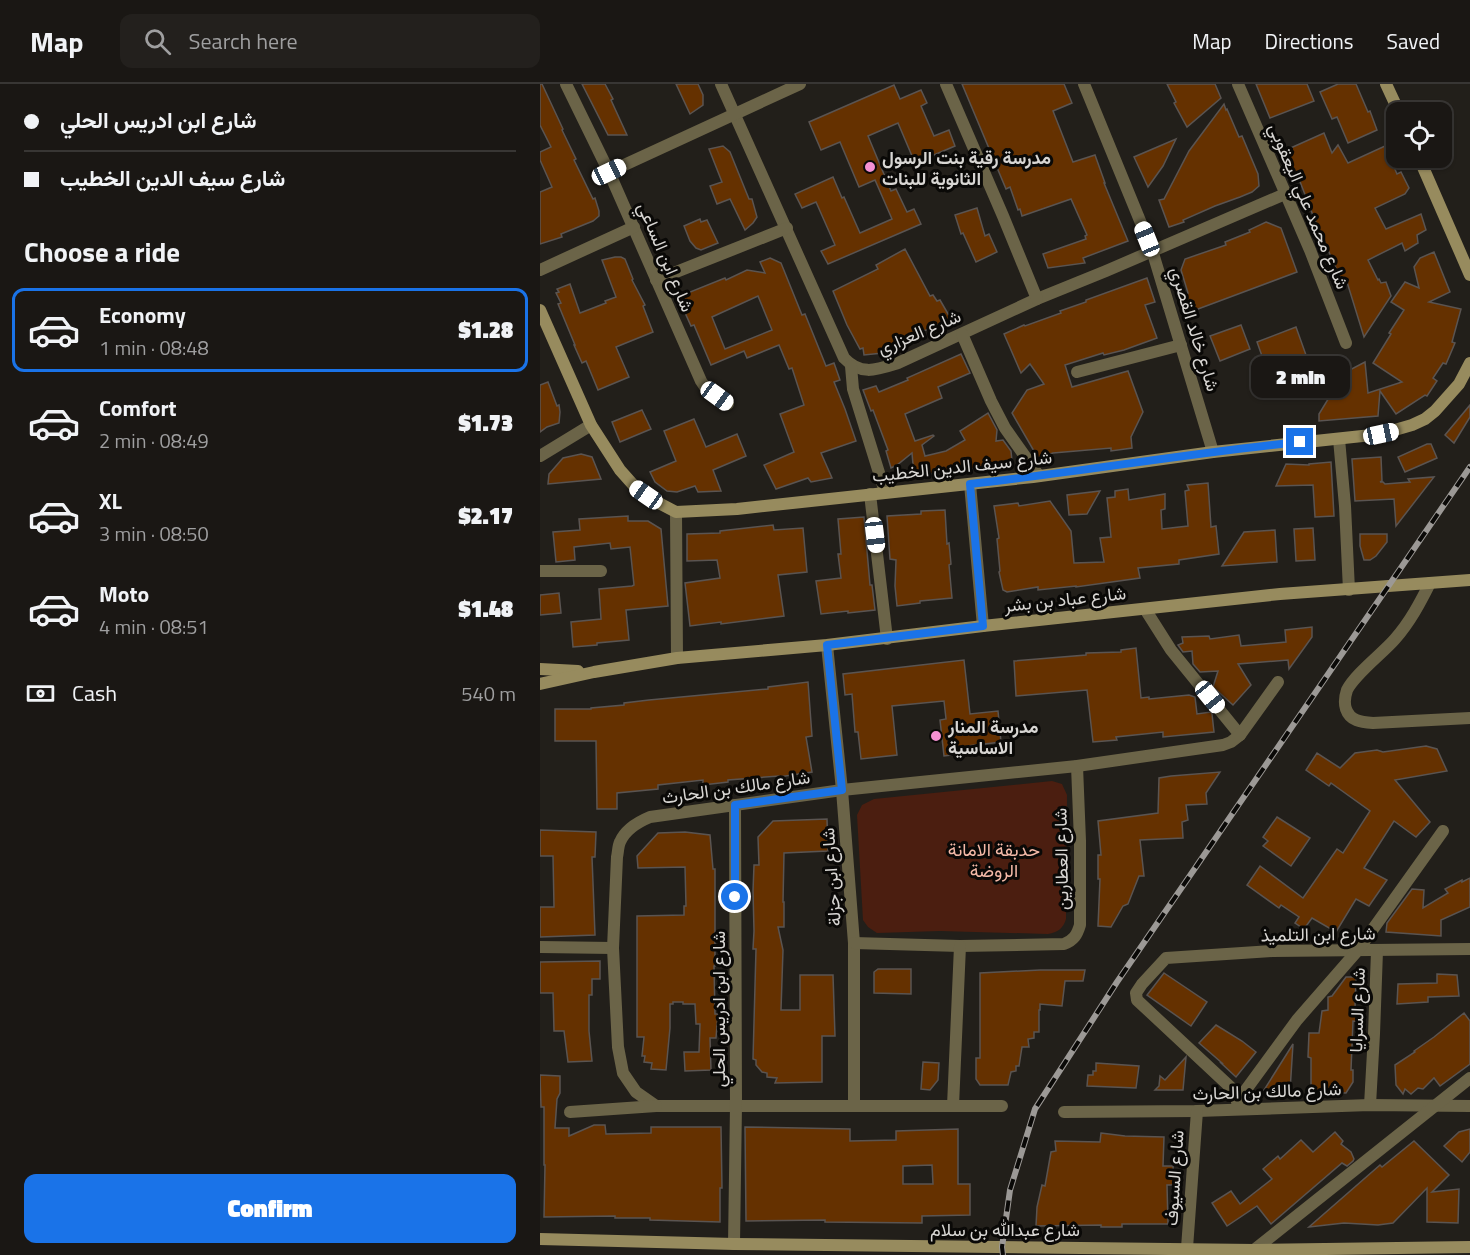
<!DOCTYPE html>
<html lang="en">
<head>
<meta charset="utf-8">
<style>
  body { margin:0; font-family:"Titillium Web",Vazirmatn,sans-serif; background:#23201d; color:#f1f3f6; height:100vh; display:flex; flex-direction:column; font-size:22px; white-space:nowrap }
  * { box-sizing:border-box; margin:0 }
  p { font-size:20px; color:#9f9fa0 }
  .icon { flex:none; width:33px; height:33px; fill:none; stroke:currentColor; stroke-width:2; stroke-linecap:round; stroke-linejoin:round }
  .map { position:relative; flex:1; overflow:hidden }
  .drawer { display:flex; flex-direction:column; background:#1a1714; width:540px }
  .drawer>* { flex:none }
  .guide { display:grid; align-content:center; height:132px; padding:0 24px; background:#1a1714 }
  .tools { position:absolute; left:846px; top:18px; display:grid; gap:12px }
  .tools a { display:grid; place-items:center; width:66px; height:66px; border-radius:12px; background:#1a1714; box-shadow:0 2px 4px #0004,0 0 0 2px #383634; font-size:30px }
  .end { position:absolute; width:27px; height:27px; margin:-14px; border:8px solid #1a73e8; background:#fff; box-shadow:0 0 0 3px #fff }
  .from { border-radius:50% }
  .bubble { position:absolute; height:42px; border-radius:12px; background:#1a1714; box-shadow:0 2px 4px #0004,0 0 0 2px #383634; font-size:20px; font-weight:800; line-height:42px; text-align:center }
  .car { position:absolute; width:18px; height:36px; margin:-18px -9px; border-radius:8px; box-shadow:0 0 4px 2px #0007; background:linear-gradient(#fff 24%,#345 0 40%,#fff 0 76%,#345 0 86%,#fff 0) }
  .guide b { display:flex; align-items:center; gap:21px; height:57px; font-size:22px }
  .guide b+b { border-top:2px solid #383634 }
  .guide i { width:15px; height:15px; background:#f1f3f6 }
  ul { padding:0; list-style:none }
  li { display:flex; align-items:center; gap:18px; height:84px; margin:0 12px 9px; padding:0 12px; border:3px solid transparent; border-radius:12px }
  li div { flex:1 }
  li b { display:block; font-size:22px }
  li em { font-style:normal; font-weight:800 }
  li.active { border-color:#1a73e8 }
  li>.icon { width:54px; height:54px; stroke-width:1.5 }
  h2 { padding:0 24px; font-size:27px; line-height:72px }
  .pay { display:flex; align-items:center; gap:15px; height:66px; padding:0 24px; font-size:22px }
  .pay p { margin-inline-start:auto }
  .primary-button { display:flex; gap:12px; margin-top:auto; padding:12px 24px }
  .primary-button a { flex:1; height:69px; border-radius:12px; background:#1a73e8; color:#fff; font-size:24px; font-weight:800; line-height:69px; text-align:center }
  header { display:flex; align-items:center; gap:36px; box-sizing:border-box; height:84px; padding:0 30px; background:#1a1714; border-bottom:2px solid #383634 }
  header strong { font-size:28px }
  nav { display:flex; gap:33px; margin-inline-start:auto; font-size:21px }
  .search { width:420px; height:54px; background:#23201d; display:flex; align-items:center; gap:15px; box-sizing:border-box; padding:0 21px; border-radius:12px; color:#9f9fa0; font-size:22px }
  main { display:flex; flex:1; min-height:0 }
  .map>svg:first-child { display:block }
  .green { fill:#4b1e10 }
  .building { fill:#653100; stroke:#5a5451; stroke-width:1.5; fill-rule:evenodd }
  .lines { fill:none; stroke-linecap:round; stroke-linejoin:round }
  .street { stroke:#6b6448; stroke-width:12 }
  .secondary { stroke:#978b5e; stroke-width:12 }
  .rail-casing { stroke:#9c9996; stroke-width:6 }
  .rail { stroke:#0a0907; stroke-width:4; stroke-dasharray:11; stroke-linecap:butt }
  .route { stroke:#1a73e8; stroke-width:8 }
  .poi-dot { fill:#f591d2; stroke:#0a0907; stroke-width:2 }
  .labels { text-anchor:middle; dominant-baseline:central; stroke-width:6; stroke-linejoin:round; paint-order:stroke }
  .poi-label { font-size:18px; font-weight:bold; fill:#d8d6d3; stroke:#0a0907; text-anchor:start }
  .street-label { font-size:18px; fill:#d8d6d3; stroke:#0a0907 }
  .park-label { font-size:18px; fill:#f5baa8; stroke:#0a0907 }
</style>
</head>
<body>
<header>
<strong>Map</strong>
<div class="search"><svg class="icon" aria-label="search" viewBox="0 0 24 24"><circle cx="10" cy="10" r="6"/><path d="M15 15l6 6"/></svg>Search here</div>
<nav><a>Map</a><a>Directions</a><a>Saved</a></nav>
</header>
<main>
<section class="drawer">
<div class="guide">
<b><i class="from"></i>شارع ابن ادريس الحلي</b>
<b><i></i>شارع سيف الدين الخطيب</b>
</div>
<h2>Choose a ride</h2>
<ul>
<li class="active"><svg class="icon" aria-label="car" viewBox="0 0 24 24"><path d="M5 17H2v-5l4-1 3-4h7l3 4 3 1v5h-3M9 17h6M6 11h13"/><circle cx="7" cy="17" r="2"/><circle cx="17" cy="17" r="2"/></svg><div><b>Economy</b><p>1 min · 08:48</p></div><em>$1.28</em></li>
<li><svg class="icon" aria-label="car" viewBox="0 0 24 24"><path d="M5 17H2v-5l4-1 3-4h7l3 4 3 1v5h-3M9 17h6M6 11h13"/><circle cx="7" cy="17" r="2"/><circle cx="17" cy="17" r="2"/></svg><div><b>Comfort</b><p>2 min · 08:49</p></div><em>$1.73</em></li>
<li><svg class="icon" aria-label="car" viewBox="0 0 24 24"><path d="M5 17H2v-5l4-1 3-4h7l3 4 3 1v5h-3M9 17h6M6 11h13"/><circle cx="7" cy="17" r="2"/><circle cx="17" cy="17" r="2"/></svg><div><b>XL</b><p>3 min · 08:50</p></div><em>$2.17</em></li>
<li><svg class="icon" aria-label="car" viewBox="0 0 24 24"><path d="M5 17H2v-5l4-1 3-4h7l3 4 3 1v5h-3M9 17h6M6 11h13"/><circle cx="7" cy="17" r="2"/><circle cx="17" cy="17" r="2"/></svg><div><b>Moto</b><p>4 min · 08:51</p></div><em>$1.48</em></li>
</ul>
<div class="pay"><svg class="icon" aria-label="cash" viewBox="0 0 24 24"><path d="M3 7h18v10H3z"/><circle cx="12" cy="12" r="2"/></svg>Cash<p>540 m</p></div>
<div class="primary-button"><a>Confirm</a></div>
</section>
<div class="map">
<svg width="930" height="1171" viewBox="0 0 930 1171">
  <rect width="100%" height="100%" fill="#221f1a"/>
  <path class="green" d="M512,697L522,700L527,711L526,835C523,845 518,848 508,850L400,847L337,849L328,843L323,836L317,731L322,721L334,715Z"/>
  <g class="building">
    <path d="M0,0H2L23,45L22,46L36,75L34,76L53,115L55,114L59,127V132L53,137L21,150L22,153L0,160V108L12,103L0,76V68L11,63L0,41Z"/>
    <path d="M42,0H65L73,15L71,16L87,51H68Z"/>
    <path d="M136,0H158L163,11V21L150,30Z"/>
    <path d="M422,0H524L532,19L513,27L533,78L555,71L565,99H564L588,157L543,174L545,179L508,184L503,170L546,155L545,152L547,151L531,115L482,132L480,125L478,126L470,103L466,105Z"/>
    <path d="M627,0H675L681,14L647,43L634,19L636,18Z"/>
    <path d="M716,0H767L774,17L730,34Z"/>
    <path d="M798,0H816L828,28L830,27L837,46L808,59L797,33L792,35L780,8Z"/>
    <path d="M354,1L360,15L381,6L387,19L381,22L394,52L409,46L415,62L375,79L358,39L328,52L351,107L356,105L367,128L374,125L381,140L288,180L281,167L295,161L276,118L262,124L255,110L293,93L302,114L304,113L320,149L352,135L335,96L319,103L300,58L281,66L269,38Z"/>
    <path d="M684,20L686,26L687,25L699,53L702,52L718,90L719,102L712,108L700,113L675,122L643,136L644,138L629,143L619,116L624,115L649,67Z"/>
    <path d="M784,49L792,69L798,61L808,79L845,62L857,90L861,88L869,104L865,110L835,124L846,145L881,130L886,146L877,151L878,159L865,167L862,159L828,176L838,196L839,195L841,199L846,198L851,212L824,253L807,198L803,200L774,134L759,95L757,97L744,67Z"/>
    <path d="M636,55L623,82L608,103L594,73Z"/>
    <path d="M183,62L190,68L209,115H212L217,133L213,139L205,146L190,115L177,120L170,102L182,98L169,65Z"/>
    <path d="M437,124L445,152L449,150L457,168L436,178L423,149L421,150L415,131Z"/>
    <path d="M160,135L161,138L167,136L178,159L161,166L156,164L150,157L144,142Z"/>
    <path d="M726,138L741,144L757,188L650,228L644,211L648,209L641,186L645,175L686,161L685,158L710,148L709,146Z"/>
    <path d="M365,165L390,212L393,211L397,217L400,216L411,235L361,257L362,259L343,269L324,271L323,264L320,265L307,241L293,207L338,185L336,181Z"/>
    <path d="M894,168L910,208L889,218L921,225L912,258L915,259L906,280L903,279L893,294L897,297L887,312L885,311L856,330L840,307L838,332L779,337V330L790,312L807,310L800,291L825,278L828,309L862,298L833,279L851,250L849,249L864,226L851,218L865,198L879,204L874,183L880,174Z"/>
    <path d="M75,173H81L85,175L93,195L92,196L105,221L103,222L113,248L76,263L89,293L58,306L46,277L42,279L34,261H35L18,220L21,219L16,209L19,208L17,205L30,200L40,229L66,219L65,217L76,213L62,176Z"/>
    <path d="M230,174L241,179L262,231L265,230L286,282L294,279L300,296L294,298L305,325L316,357L281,369L292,394L271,398L268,394L236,405L224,381L254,368L240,330L264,321L252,284L249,285L239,261L207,274L204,267L171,281L154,241L151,242L142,222V215L145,210L185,194L186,196L207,186L225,189L220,178ZM218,212L232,246L185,265L172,233Z"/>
    <path d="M607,194L615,218L605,221L617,254L584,266L564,271L563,269L525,281L532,303L588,287L603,328L591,353L592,364L571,367V364L513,369L498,374L472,329L487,306L504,300L490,280L481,289L464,250L484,241L485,242L521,229L520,227L546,218V216Z"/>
    <path d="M701,241L710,265L680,277L670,252Z"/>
    <path d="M756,243L766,271L727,286L717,258Z"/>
    <path d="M421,270L430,289L398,303L402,314L365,330L375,357L393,351L394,352L382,361L385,372L406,367L425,356L420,347L448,329L457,346L456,357L463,356L471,367L472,377L446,380V383L374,392L372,369L357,381L351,384L346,367L348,366L333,326L331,327L323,306L336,302L339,308L368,296L367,294Z"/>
    <path d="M8,298L17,322L19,321L20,328L19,339L7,343L0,348V301Z"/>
    <path d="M930,321V333L914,359L905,351Z"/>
    <path d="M102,326L111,345L80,358L72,338Z"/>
    <path d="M154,335L166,363L197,350L206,372L173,386L181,407L158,408L155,402L137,408L127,407L115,398L110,388L136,377L124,347Z"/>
    <path d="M887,360H891L897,374L865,388L858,373Z"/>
    <path d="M41,370L52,373L61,395L8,400L9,390L23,374Z"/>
    <path d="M841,373L842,397L840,398H843L845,400L870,398L868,395L894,393L856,442L854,415L815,417L812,375Z"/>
    <path d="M791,378L794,432L775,433L773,401L736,402L746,380L769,381V380Z"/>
    <path d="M668,399L671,443L676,442L679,470L639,476V480L598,484L600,494L536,503V502L498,506V503L467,508L463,506L459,488L460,487L457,455L459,454L454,422L478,419L479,422L510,417L531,447L534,479L564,478L560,454L571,453L567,414L575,413V407L588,405L589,416L625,410V425L621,426L622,445L648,442L645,407L649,406L647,401Z"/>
    <path d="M560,407L547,430L529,431L527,411Z"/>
    <path d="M405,426L407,460L409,459L411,480L409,481L412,514L380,517V519L357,522L355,502L356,476L350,475L347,432L381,430V427Z"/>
    <path d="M88,432V437H108L121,445L128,522L86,526L89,556L57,559V561L33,563L31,538L61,535L59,505L92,502L94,501L90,463L71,465L70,459L34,463L35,476L16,478L13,448L40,446L39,435Z"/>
    <path d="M324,433L330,501H332L335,526L308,529V527L281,530L276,497L301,494L298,470H301L298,435Z"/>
    <path d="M233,441L234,446L263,444L267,488L238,491L244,532L181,540V538L150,542L145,499L180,494L177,476L147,477V450L180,449V447Z"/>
    <path d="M773,444L775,476L756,477L754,445Z"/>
    <path d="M735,446L737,478L682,482L704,448Z"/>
    <path d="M820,450H847V458L836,472L830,476H824L820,462Z"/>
    <path d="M19,509L21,529L0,531V511Z"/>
    <path d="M772,543V553L749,585L748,576L698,580L711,601L693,621L673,603L678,587L660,588L653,580L652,567L643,568L638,561L643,559L642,553L669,552L670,555L699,551L701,562L746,558L745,546Z"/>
    <path d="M596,564L601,614L609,613V615L649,611L655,613L657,630L671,628L672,630L674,648L623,653V648L576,653L577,656L553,658L547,606L476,612L474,577L546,571V569L581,568V566Z"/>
    <path d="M424,576L430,630L458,627L461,658L428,662L429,669L404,672L400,636L406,635L404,617L352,622L357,671L321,675L318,648H315L312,610L305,611L303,590Z"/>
    <path d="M268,598L272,652L266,653L272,688L239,693V692L188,696V698L163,701V696L118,701V705L77,709V725H57L56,657H15V625H51V624L84,621V619L109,616L228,605V603Z"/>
    <path d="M886,662L897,665L907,687L855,696L890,738L876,753L854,737L824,784L847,796L829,822L816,815L796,848L772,834L764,845L755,839L759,833L741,821L739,824L707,801L720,782L763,814L797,765L803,769L830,727L791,699L789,702L766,686L777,669L800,684L815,669L837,666L843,668Z"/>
    <path d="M680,688L666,709L667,720L646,721L648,736L642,738L643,754L600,756L604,792H599L588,820L583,822L571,843L558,842L560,795H558V771H561L558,737L618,729L619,694L631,692Z"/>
    <path d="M737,733L770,754L751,782L723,762L728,757L723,753Z"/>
    <path d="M287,735L288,767L244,769L243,818H244V843H238L243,866L241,926H260V891H293L295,952H282V998L235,999L237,994L227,993V989L222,988L216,981V976L213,975L216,865H213L214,847L213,807L214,781H219L218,753L233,737Z"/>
    <path d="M0,746L56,748L55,773H52L55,851L0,853V823H14L13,772H0Z"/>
    <path d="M145,748L170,751L173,785H175V882H174L175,930H178L176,954H170L171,986L145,987L144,968H159L160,940H156L155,920H143V918H133V920H130V944L126,986L111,985L112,979L104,978L105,972H102L104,953H97V832L144,831V822H146L145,783L98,784L97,772L118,749Z"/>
    <path d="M930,794V823L901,836V852L846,848L847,839L872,805L884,806L883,824L908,809L905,805L922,796V798Z"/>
    <path d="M60,877V895H52V911H49V947L52,977L28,978L24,947H14L13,909H0V878Z"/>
    <path d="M338,885H371V910L334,909V888Z"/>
    <path d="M500,886H545L543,897H525L522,922L500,920V926H499V948H494V954L488,955L489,963H482L479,982H476V987L471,988L468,1001H440L436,995V974H440V889Z"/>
    <path d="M624,889L667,918L651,942L607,911Z"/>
    <path d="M897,890L917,891L919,912L888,913V918L857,920L858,900L897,899Z"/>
    <path d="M806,893H816L815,924H823L822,938L813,937L811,986H813V998L806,1009L771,1008V974L768,973L769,949H779L782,927L788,926V913L792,912Z"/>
    <path d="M924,929L930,937V980L900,1002L894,994L883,1005L878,1004L871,1010L865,1005L863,1010L856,1001L855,981L875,968L874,967L894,953Z"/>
    <path d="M676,941L702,957L716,968L696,993L681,979H682L659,959Z"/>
    <path d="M753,960L750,1007L724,1006Z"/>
    <path d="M646,973L643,1006H615L619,1002L620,992L625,996Z"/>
    <path d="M383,978L399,979L398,996L390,1006L381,1005Z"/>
    <path d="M556,979L599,982L596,1004L547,1002L548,991H553V987H556Z"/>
    <path d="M0,991L20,992V1009L17,1015L15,1044H29V1052L54,1041H65L66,1050L111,1049V1043H181L182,1104H180V1138L110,1136V1134H75V1132L4,1133L5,1081H4V1023H1Z"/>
    <path d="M205,1043L310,1045V1057L356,1056V1047L418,1045V1100H430V1131L382,1132V1139L285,1138V1136L206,1137ZM392,1081L393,1100H363V1082Z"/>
    <path d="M930,1045V1068L922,1078L904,1062L919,1048Z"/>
    <path d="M795,1048L803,1057L801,1060L811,1068L814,1075L813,1077L807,1082L802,1079L731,1140L717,1122L687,1142L672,1119L691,1107L700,1120L732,1095L723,1085L738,1072L740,1075L761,1056L773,1068Z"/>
    <path d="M561,1049L585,1052L624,1053L623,1082H633L634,1101H627L628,1140H582V1143H561V1141L496,1142L497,1123L502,1101L505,1102L511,1068L516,1067L515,1057L560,1058Z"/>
    <path d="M874,1057L909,1091L892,1108L919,1105L918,1139L887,1138V1104L853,1139L838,1141L804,1139L769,1143L840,1081L842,1083Z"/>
  </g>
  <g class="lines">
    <g class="street">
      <path d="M26,0L69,88L161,297L165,303L188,320"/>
      <path d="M181,0L304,274C321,292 336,286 358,279L497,215L566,187L745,110"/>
      <path d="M406,0L463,132L497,215"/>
      <path d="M544,0L612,166L673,368"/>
      <path d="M698,0L770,166L806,259"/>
      <path d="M69,88L260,0"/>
      <path d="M0,186L94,143"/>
      <path d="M116,196L247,144"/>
      <path d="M422,250L451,317L465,344L499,392"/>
      <path d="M311,282L313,305L345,408"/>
      <path d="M537,288L641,261"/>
      <path d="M799,355L805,422L809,506"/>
      <path d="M0,372L51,341"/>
      <path d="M430,400L443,542"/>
      <path d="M330,410L347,555"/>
      <path d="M136,428L137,574"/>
      <path d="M0,487H61"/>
      <path d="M890,499C880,519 870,538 855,555C843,569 815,590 807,606C805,612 804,619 806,625C810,637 821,638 833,639L930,634"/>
      <path d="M605,525L631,566L700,651"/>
      <path d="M287,561L302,706L314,859V1022"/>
      <path d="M314,859L420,862L524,860C534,856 537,851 540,841V757L537,682"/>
      <path d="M0,863L73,864"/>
      <path d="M701,1013L597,916L596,909L602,900L626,874L732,867L930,865"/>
      <path d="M697,1018L757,936L818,866L903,747"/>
      <path d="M830,1021L834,950L837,867"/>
      <path d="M413,1022L420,862"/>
      <path d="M462,1022H116L96,1008L83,989L78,963L73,864L77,773C78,769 78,762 80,758C85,746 98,738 110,733L302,706L537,682L683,661L691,658L700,651L738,598"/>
      <path d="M30,1028L116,1022"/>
      <path d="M524,1028L657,1027L830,1021L930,1022"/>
      <path d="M194,1160L196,1021L195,721"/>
      <path d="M647,1164L657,1027"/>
      <path d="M709,1170L930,994"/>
    </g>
    <g class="secondary">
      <path d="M846,0L859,28"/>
      <path d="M879,74L930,191"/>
      <path d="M0,226L51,341L80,386L96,404L117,418L136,428L197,425L493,393L673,368L841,350L872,341L885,335L895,327L919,300L930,279"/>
      <path d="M0,585L38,587"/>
      <path d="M0,600L54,588L137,574L287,561L443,542L740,510L930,496"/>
      <path d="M0,1155L194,1160L715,1166L930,1163"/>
    </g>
    <defs>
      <path id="rail" d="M463,1171L462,1163L470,1106L495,1025L577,898L930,383"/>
    </defs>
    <use href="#rail" class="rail-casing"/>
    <use href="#rail" class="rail"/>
  </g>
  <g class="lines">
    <path class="route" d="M195,813V721L302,706L287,561L443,542L430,400C540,388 650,369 760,358"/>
  </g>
  <g class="poi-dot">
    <circle cx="330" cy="83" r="6"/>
    <circle cx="396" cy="652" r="6"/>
  </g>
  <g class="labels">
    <g class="poi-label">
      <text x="342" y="73">مدرسة رقية بنت الرسول<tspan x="342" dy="21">الثانوية للبنات</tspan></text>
      <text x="408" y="642">مدرسة المنار<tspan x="408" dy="21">الاساسية</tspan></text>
    </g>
    <g class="street-label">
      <text transform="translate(769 122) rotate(67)">شارع محمد علي اليعقوبي</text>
      <text transform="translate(126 173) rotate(67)">شارع ابن الساعي</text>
      <text transform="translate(655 245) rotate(73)">شارع خالد القصري</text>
      <text transform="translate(379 248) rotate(-23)">شارع العزاري</text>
      <text transform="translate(422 382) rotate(-6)">شارع سيف الدين الخطيب</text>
      <text transform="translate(525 515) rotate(-6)">شارع عباد بن بشر</text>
      <text transform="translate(196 703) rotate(-8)">شارع مالك بن الحارث</text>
      <text transform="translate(521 775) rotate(-91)">شارع العطارين</text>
      <text transform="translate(291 793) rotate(-94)">شارع ابن جزلة</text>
      <text transform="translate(778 850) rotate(-1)">شارع ابن التلميذ</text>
      <text transform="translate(178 925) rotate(-90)">شارع ابن ادريس الحلي</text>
      <text transform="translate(817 926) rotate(-88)">شارع السرايا</text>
      <text transform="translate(727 1007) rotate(-2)">شارع مالك بن الحارث</text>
      <text transform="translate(634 1094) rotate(-86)">شارع السيوف</text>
      <text x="465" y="1145">شارع عبدالله بن سلام</text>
    </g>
    <g class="park-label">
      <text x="454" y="765">حدبقة الامانة<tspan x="454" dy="21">الروضة</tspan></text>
    </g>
  </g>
</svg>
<div class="tools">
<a><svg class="icon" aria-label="locate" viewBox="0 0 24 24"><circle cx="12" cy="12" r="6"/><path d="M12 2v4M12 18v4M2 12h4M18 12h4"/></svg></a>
</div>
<i class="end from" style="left:195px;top:813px"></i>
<i class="end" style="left:760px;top:358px"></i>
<div class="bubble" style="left:711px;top:272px;width:99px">2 min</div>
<i class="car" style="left:69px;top:88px;rotate:65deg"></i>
<i class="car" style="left:607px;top:155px;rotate:338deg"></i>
<i class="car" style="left:177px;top:312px;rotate:126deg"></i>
<i class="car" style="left:841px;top:350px;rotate:78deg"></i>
<i class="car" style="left:106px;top:411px;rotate:305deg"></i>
<i class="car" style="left:335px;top:451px;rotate:173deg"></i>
<i class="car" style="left:670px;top:613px;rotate:141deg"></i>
</div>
</main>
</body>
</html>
